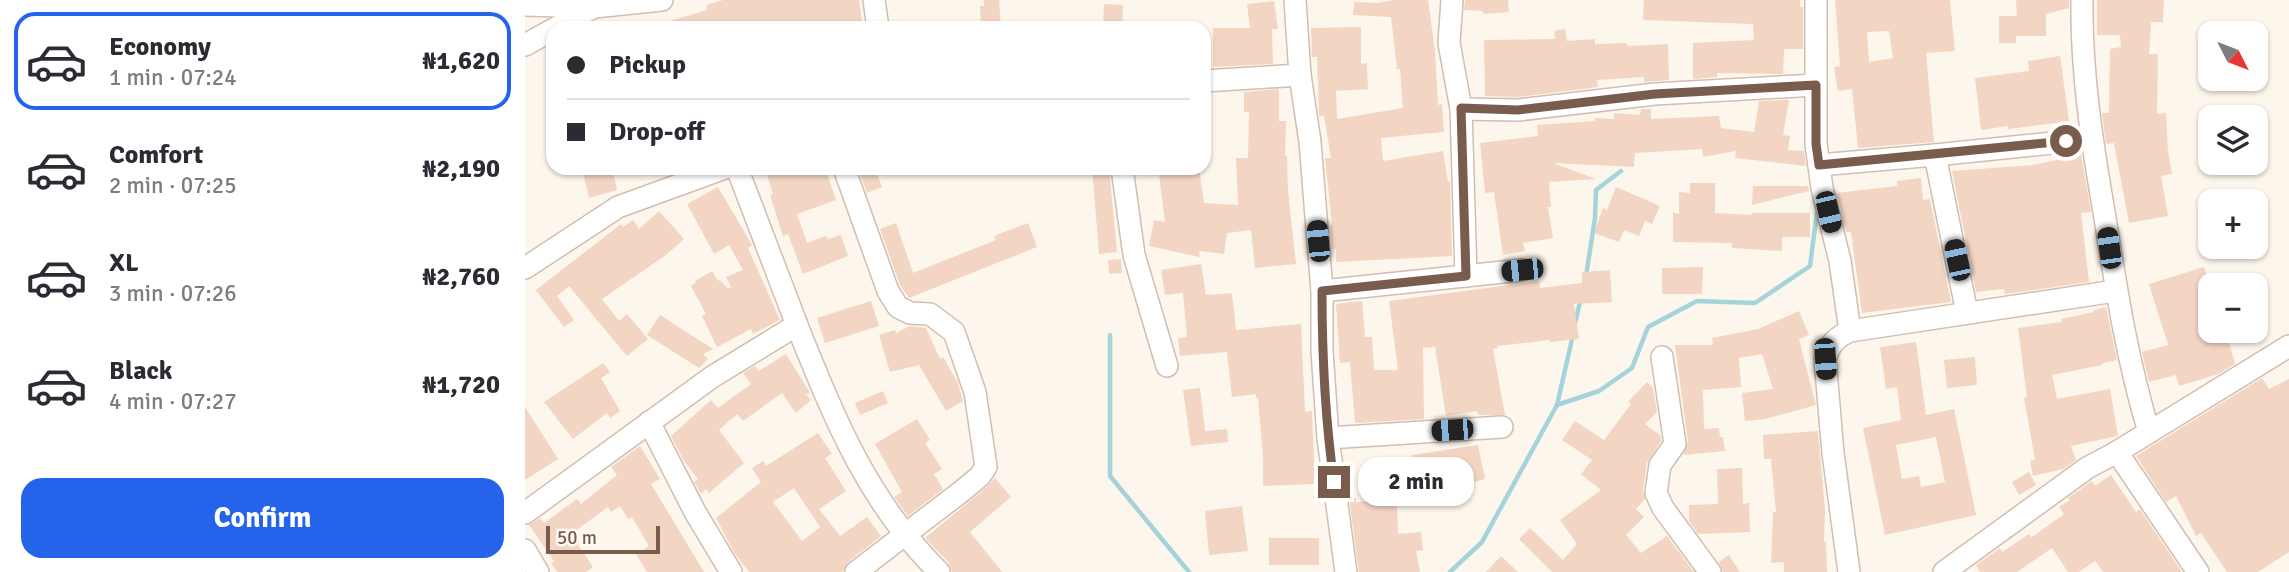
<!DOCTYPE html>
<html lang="en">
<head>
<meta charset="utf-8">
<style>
  body { margin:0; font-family:Signika,sans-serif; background:#f7f7f7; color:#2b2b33; height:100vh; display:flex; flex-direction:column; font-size:26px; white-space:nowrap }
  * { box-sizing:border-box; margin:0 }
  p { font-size:23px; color:#7c7c81 }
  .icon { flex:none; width:38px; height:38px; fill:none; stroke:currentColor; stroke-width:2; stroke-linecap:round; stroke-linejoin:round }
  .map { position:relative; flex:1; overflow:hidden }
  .drawer { display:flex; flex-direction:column; background:#fff; width:525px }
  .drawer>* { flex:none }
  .top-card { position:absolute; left:21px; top:21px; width:665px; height:154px; border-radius:21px; box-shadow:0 2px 5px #0004; display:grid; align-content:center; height:154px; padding:0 21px; background:#fff }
  .needle { width:46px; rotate:132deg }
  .tools { position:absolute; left:1673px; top:21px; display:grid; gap:14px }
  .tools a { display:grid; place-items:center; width:70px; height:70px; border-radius:14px; background:#fff; box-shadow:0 2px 5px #0004; font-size:35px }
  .scale { position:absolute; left:21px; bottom:18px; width:114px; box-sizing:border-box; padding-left:7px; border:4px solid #7a5c4d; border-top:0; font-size:19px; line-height:24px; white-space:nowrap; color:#7a5c4d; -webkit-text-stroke:5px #fffaf3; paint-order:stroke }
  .end { position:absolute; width:32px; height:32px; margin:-16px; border:9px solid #7a5c4d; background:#fff; box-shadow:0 0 0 4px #fff }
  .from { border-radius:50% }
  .bubble { position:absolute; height:49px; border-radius:21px; background:#fff; box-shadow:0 2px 5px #0004; font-size:23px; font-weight:800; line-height:49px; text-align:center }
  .car { position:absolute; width:21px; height:42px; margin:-21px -10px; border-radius:9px; box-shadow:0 0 5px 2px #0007; background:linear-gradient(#222 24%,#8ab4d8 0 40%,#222 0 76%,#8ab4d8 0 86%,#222 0) }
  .top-card b { display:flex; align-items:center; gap:24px; height:66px; font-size:26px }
  .top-card b+b { border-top:2px solid #e1e1e2 }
  .top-card i { width:18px; height:18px; background:#2b2b33 }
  ul { padding:12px 0 0; list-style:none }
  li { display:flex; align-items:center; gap:21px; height:98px; margin:0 14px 10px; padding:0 7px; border:4px solid transparent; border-radius:21px }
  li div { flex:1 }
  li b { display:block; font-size:26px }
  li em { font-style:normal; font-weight:800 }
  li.active { border-color:#2563eb }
  li>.icon { width:63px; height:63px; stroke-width:1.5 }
  .primary-button { display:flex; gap:14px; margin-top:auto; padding:14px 21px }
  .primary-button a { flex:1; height:80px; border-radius:21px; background:#2563eb; color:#fff; font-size:28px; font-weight:800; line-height:80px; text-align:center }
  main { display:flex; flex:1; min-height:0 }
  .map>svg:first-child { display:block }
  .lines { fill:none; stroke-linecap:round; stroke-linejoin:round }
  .stream { stroke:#a5d3da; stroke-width:4.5 }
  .building { fill:#f3d5c3; fill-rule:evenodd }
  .minor-casing { stroke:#d1beb0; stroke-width:24 }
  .minor { stroke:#fff; stroke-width:21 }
  .route { stroke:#7a5c4d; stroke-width:9 }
</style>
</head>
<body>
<main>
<section class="drawer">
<ul>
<li class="active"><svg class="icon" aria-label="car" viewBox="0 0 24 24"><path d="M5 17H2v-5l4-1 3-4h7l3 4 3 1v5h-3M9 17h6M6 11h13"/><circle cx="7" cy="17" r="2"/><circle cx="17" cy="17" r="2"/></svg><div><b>Economy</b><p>1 min · 07:24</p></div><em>₦1,620</em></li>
<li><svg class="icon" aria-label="car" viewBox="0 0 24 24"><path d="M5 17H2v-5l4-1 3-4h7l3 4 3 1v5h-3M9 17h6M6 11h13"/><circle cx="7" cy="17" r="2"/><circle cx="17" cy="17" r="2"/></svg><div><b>Comfort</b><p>2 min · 07:25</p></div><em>₦2,190</em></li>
<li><svg class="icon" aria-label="car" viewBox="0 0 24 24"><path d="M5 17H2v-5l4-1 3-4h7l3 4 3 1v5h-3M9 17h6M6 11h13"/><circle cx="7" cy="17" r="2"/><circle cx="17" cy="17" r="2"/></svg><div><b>XL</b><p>3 min · 07:26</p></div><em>₦2,760</em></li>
<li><svg class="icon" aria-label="car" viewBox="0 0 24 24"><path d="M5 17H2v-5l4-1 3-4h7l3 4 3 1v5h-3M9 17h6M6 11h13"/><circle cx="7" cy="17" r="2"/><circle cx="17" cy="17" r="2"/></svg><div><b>Black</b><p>4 min · 07:27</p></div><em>₦1,720</em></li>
</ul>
<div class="primary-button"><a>Confirm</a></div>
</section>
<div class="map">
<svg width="1764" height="572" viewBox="0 0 1764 572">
  <rect width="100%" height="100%" fill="#fdf6ec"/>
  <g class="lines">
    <g class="stream">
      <path d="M1061,276L1070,218L1071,190L1096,171"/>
      <path d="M1050,323L1056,298"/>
      <path d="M585,335V476L664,572"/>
      <path d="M1032,405L1074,391L1107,368L1123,327L1172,301L1230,303L1285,266L1292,212"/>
      <path d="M925,572L957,542L1032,405L1048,335"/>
    </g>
  </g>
  <g class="building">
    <path d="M198,0H334L338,28H132V25L182,10L181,5Z"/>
    <path d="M459,0H474L476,28H456L455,6H459Z"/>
    <path d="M870,0H903L910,51L913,105L917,104L919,132L856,138L858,161L918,151L923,182L925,181L927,256L811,262V249H807L805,225H807L800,158H806L799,116H794V114L792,57H787L786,28L836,27V64L842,63L843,89L811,91L812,119L878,108L875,69H872L866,17L828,15L829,2L852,3Z"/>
    <path d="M940,0H983L984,12L958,14V11L939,10Z"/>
    <path d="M1119,0H1275V7H1278V49H1259L1258,74L1192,73V77L1168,79V43L1229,40L1228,24L1118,20Z"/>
    <path d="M1310,0H1425L1430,51L1401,53L1409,142L1333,148L1327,89L1313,91L1309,67L1315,66ZM1364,31L1368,58L1344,62L1342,32Z"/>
    <path d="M1491,0H1544V8L1521,14V36H1491V43H1474V16H1492Z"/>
    <path d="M1572,0H1639L1638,22H1626L1624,54H1633L1632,114L1641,113L1643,151L1647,174L1636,176L1643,216L1604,223L1589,143L1581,144L1577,113H1584L1585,49L1596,47L1595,35H1572Z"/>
    <path d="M749,1L753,29H747L748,64L688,67V28H725L722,4Z"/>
    <path d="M579,4L598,5L597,28H578Z"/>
    <path d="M1040,29L1042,41L1070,39V44L1102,43V46L1143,44L1144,80L1119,82V77L1072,80L1073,87L992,97L960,96L959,40L1030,39L1029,31Z"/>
    <path d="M1535,56L1545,128L1533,129L1532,123L1483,129V126L1456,130L1450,78L1504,71L1503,61Z"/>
    <path d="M754,89V121H761L760,156H762L763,191L771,264L730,268L726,230L702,233L699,254L674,251L675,257L624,246L629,220L640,222L634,174L674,168L679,203L713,205L711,158H723L724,112H719V92Z"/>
    <path d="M1264,100L1258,135L1265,136L1263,150L1279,151L1281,166L1210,158L1211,151L1178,157L1177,149L1110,153L1109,167L1028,163L1071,179L1024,182L1026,207H1023L1028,238L998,243L1000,251L978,255L969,192L960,193L955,143L1013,136L1012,125L1070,121V118L1089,119V113L1115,115L1116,109H1126V119L1194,116L1196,128L1229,132L1234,101Z"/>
    <path d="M1556,153L1566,212L1556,213L1564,282L1480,294L1479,289L1451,292L1427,171L1507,165L1538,159L1537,155Z"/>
    <path d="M57,168H87L92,190L64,198Z"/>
    <path d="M240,168H300L311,200L272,214L282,243L301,236L303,239L316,235L323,256L278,274L263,234L258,236L245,195L248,194Z"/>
    <path d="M333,168H350L357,187L342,193Z"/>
    <path d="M567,168H584L592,252L574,254Z"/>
    <path d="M1396,178L1398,200L1405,199L1426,302L1337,313L1326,232H1321L1312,193L1372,186V181Z"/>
    <path d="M1165,183H1190V213L1227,215V213H1285V237H1257V251L1207,248V243L1148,242V212L1154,214V192L1165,193Z"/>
    <path d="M1228,186H1283L1284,191L1227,205Z"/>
    <path d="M193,187L227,245L223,248L255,320L228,334L226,329L192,347L177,316L181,314L166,286L171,283L170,281L187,271L193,281L195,280L203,289L206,287L201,277L218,270L204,245L189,254L162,204Z"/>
    <path d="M1091,187L1135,206L1127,224L1120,221L1114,236L1099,230L1094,242L1069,233L1078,208L1082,210Z"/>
    <path d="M134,211L159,239L141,255L77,299L94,321L102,314L123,339L102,356L44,286L32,296L49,320L39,327L11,290L96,224L98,227L108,220L114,229Z"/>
    <path d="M371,223L388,273L471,240L469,236L503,223L512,247L384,298L375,285L355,229Z"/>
    <path d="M596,259L597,273L584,274L583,260Z"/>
    <path d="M676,264L681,295L707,293L711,330L776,324L780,412L787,411L790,484L738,486V457L733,398H731V394L707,397L702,352L655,356L653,338L662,337L658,293L640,295L636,270Z"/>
    <path d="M1178,267L1177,294H1137V268Z"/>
    <path d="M1679,267L1685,289V331H1701L1710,364L1693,374L1654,386L1651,375L1624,382L1617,352L1643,345L1624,284Z"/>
    <path d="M1085,270L1087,302L1049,304L1054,339L1025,342V340L972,346L973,348L968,349L980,415H953L952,411L921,416L910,347L898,348L899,419L830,423L825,362L815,363L811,304L837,301L840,337H847L849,370H873L864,301L1014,281L1015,288L1057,283V272Z"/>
    <path d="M346,301L354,326L300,343L292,318Z"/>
    <path d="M1581,307L1592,360L1577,363V365L1527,375L1532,399L1585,389L1593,436L1546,446L1551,460L1538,469L1508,476L1505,461L1510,460L1499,398L1502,397L1493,328L1537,322L1536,319L1569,312V310Z"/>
    <path d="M1274,311L1284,335L1274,339L1291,405L1240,419L1220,421L1217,393L1248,389L1237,354L1214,358L1216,387L1178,390L1179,429L1194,428L1195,437H1198L1200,451L1158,455L1163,442L1150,345H1188L1187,338L1233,329Z"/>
    <path d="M135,315L188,349L178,354L183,359L174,368L122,335Z"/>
    <path d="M385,326L401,328L415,359L418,357L433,383L438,401L421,411L394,365L365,372L354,335L370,330L371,333Z"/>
    <path d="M1391,342L1401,415L1429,409L1451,515L1360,535L1338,428L1376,420L1372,387L1361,389L1355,347ZM1411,437L1420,482L1396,487L1394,476L1377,479L1371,445Z"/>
    <path d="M261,354L285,393L281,394L286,400L271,413L257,393L218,421L212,414L194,430L219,463L184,493L181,489L176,494L169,482L173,479L159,461L146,436L186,400L193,408L226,384L218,373L230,366L234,371Z"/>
    <path d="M1450,357L1452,385L1422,388L1419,360Z"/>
    <path d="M78,363L85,372L76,378L95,411L85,418L82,413L48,439L19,402Z"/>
    <path d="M1737,378L1744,389L1764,379V552L1733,572H1702L1676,533L1671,536L1651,496L1641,502L1611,456Z"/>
    <path d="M1122,382L1128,388L1132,412L1120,424L1136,436V441L1122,463L1118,491L1120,499L1111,509L1119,517L1101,535L1116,553L1142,536L1169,572H1027L994,539L1005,528L1038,560L1052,544L1035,520L1076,490L1056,474L1067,460L1037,440L1050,421L1079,440L1106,404L1103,402Z"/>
    <path d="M675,388L680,431L702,429L703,442L666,446L658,390Z"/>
    <path d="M358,391L363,403L335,415L330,403Z"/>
    <path d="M0,407L33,459L0,480Z"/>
    <path d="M392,419L405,440L400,443L417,469L409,474L418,489L383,516L369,497L377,492L350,444Z"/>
    <path d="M1293,431L1300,510L1299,542H1301L1302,572H1259V562L1246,563L1248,512H1251L1246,459H1239L1238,435Z"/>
    <path d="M293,433L307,454L300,458L321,491L294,509L315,536L342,517L356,536L323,562L318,572H224L210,554L191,518L236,482L227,468L238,461L241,466ZM269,488L295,527L277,541L248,502Z"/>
    <path d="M953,445L960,479L917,490L892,493L887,455Z"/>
    <path d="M115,446L135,479L126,484L179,572H122L111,554L124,546L107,517L103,519L95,506L86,512L83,507L46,534L68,567L61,572H32L26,563L29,561L4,525L15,518L19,523L52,499L56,504L92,475L86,467Z"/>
    <path d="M1217,468L1218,504L1224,503L1225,532L1173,534L1164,521V505L1193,504L1192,469Z"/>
    <path d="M1504,472L1511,485L1494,495L1487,482Z"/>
    <path d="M1586,475L1611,512L1615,509L1616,511L1657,572H1578L1570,561L1554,572H1543L1527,548L1492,572H1455L1451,565L1475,548L1477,552L1504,534L1507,537L1539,514L1534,507L1545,500L1543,498L1567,481L1570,486Z"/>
    <path d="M470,478L486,497L445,532L477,572H427L424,563L400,538L463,486Z"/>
    <path d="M824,498H831V502L872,500L873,534L896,532L898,550L891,551L895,572H834Z"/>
    <path d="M717,506L723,551L684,555L680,511Z"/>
    <rect x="744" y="538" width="50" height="27"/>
    <path d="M1204,555L1215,572H1198L1194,562Z"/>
    <path d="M976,556L993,572H961Z"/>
  </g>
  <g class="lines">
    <defs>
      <g id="minor">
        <path d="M349,0L353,28"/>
        <path d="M770,0L775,75L785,142L797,291V351L803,438L821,572"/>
        <path d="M927,0L924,43L936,109L941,276"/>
        <path d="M1291,0V144L1297,188L1315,261L1325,331C1310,338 1305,344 1300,359L1308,453L1324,572"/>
        <path d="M1557,0C1556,72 1567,142 1579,212C1591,287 1602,360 1624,432"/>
        <path d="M0,5L69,7L137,0"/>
        <path d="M0,45L67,8"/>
        <path d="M679,81L775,75"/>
        <path d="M936,109L993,110L1130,94L1291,85"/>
        <path d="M1410,155L1442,313"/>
        <path d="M1294,165L1410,155L1567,139"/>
        <path d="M212,168C233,223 254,278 275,333C311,422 344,503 414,572"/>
        <path d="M319,168L363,291L373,307L385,313L405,314L429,332L450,392L461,467L455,476L437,491L331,572"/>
        <path d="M597,168L609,255L642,366"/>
        <path d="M0,268L93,207L200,168"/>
        <path d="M797,291L997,270"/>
        <path d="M1325,331L1590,291"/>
        <path d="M1137,357L1150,444L1135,465L1131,493L1138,508L1185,572"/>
        <path d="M124,422L170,512L206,572"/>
        <path d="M803,438L977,427"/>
        <path d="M1592,452L1673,572"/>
        <path d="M0,513L187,377L272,325"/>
        <path d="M0,550L13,572"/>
        <path d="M1419,572L1562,468L1592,452L1764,346"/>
      </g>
    </defs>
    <use href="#minor" class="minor-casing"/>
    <use href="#minor" class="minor"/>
  </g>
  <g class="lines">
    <path class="route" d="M809,482C800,418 797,355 797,291L941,276L936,108L993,110L1130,94L1291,85V144L1294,165L1541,141"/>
  </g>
</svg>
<div class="tools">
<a><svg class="needle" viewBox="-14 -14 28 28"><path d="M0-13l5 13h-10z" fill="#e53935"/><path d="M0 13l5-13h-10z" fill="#7c7c81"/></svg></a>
<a><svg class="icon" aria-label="layers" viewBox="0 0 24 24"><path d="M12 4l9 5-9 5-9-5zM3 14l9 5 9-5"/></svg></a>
<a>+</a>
<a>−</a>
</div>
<div class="scale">50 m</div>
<i class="end from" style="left:1541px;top:141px"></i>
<i class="end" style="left:809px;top:482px"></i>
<div class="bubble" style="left:833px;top:457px;width:116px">2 min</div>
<i class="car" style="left:1303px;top:212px;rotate:167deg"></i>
<i class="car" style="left:793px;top:241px;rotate:355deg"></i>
<i class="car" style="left:1584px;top:248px;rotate:352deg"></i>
<i class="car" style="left:1432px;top:260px;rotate:348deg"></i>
<i class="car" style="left:997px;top:270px;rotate:264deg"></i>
<i class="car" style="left:1300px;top:359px;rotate:176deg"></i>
<i class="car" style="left:927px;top:430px;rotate:266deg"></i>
<div class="top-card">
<b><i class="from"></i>Pickup</b>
<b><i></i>Drop-off</b>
</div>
</div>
</main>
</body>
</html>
